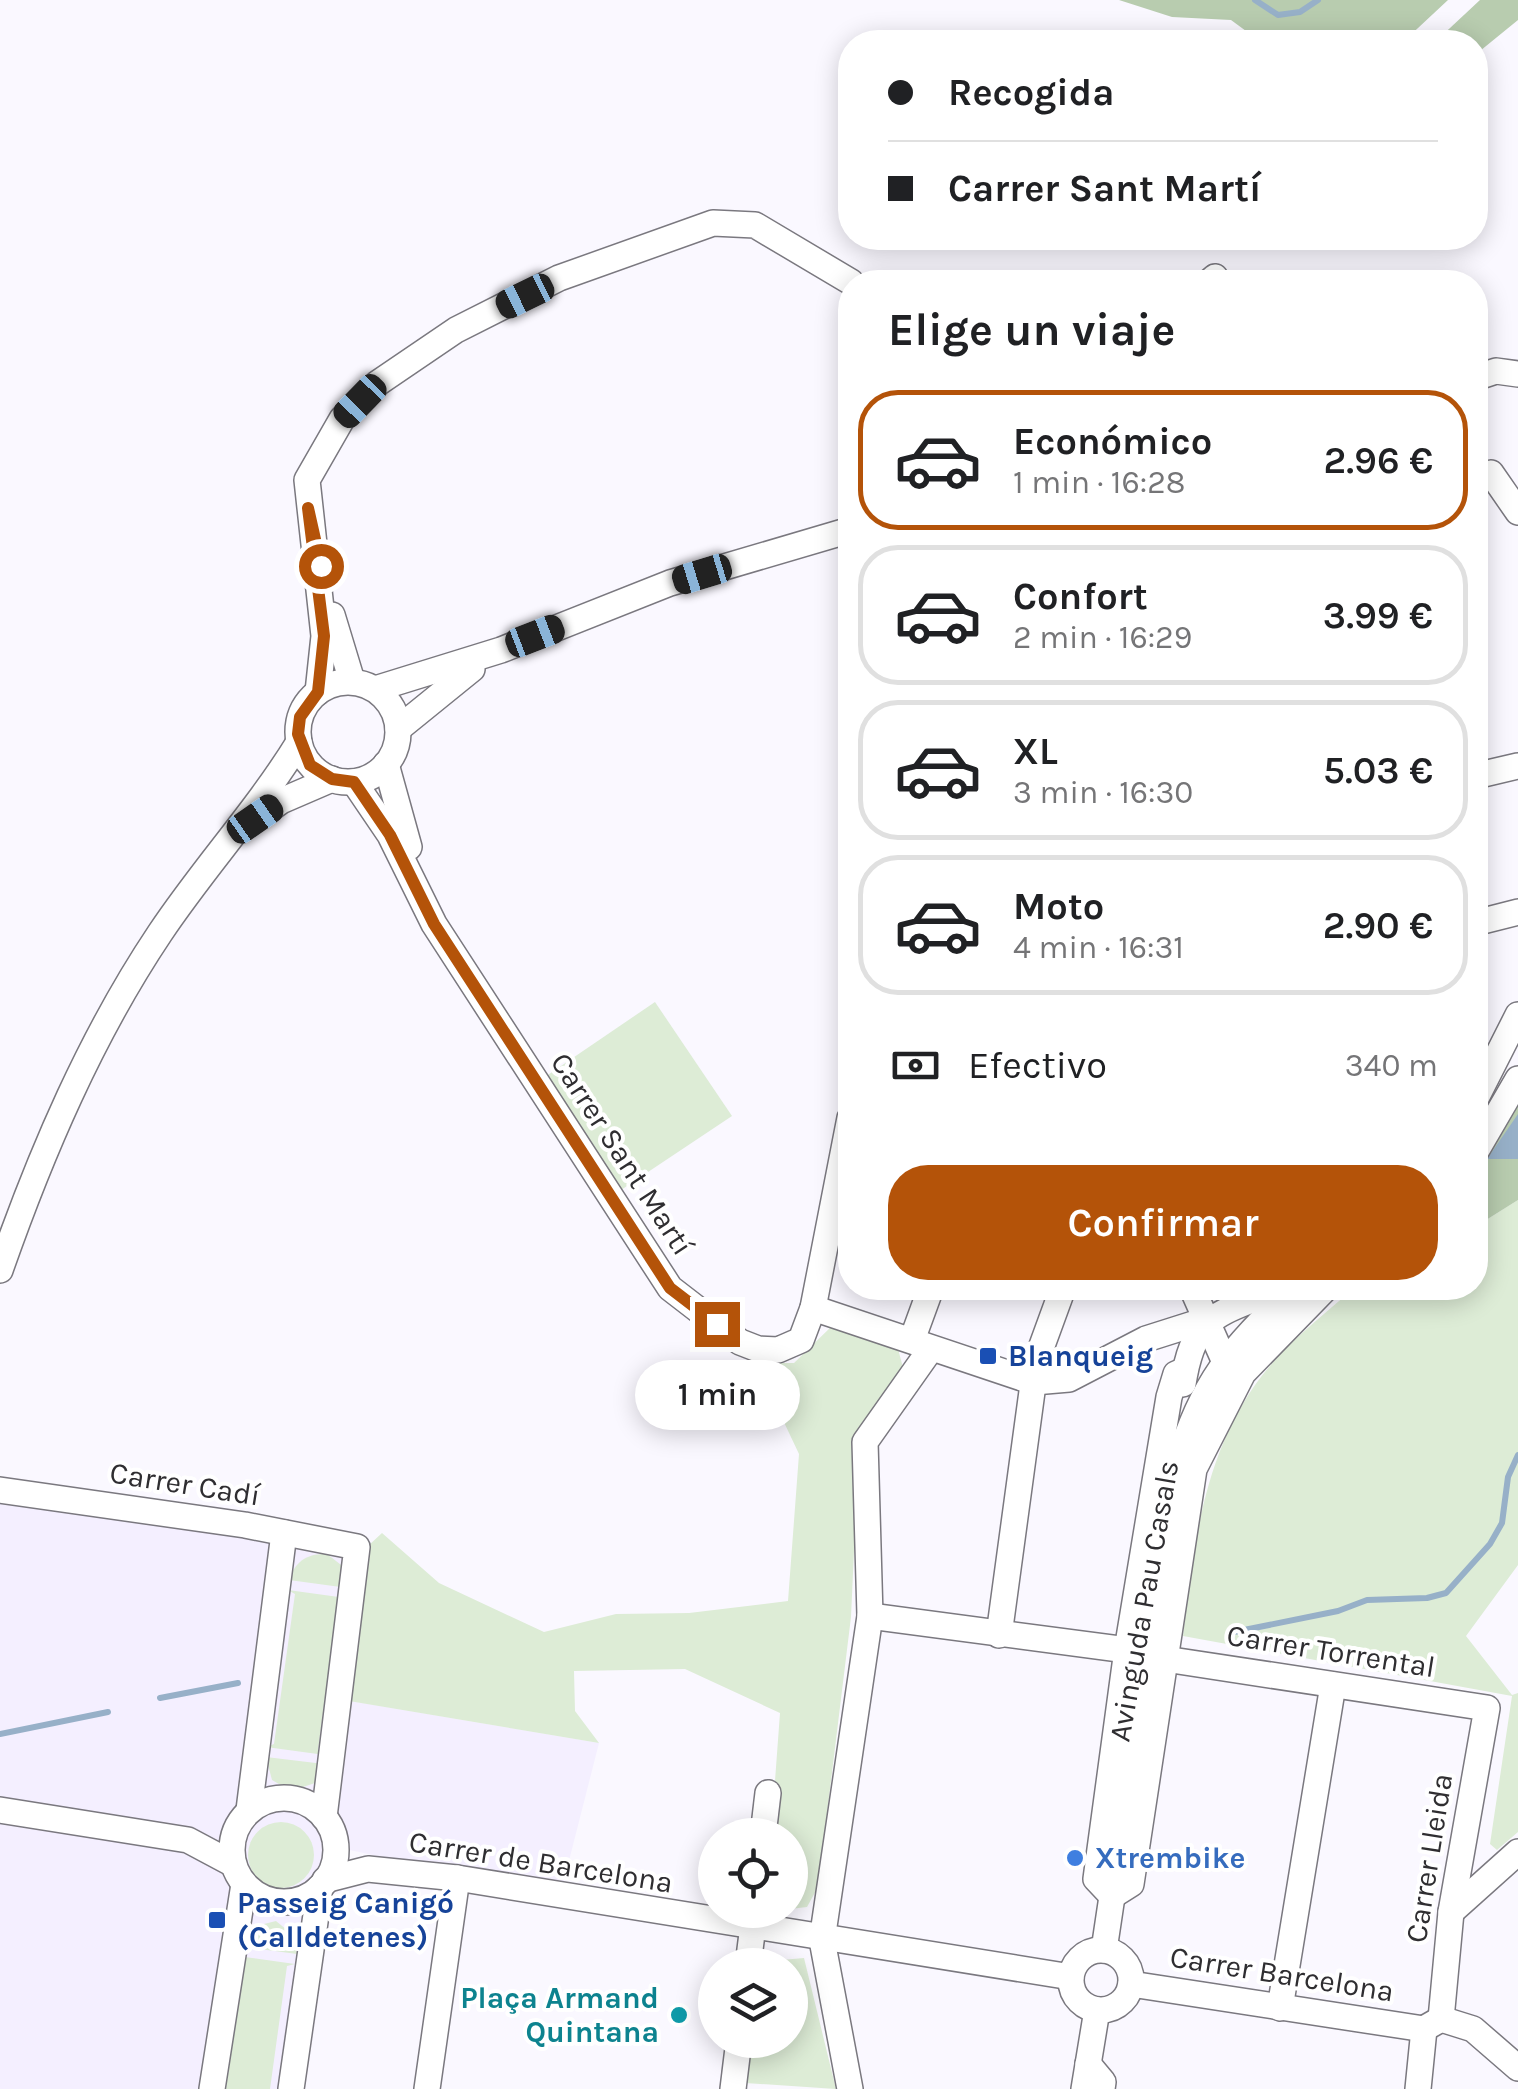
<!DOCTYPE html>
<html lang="es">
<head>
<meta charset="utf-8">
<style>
  body { margin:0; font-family:Karla,sans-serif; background:#f6f6f6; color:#202124; height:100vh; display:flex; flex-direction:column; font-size:38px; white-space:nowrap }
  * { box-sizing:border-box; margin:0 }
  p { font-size:32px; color:#757577 }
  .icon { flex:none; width:55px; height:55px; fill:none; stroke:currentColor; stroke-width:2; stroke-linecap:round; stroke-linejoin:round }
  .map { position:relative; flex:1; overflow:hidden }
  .details { position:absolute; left:838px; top:270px; width:650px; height:1030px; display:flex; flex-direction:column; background:#fff; border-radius:40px; box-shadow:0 5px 25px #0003 }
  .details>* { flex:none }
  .hud { position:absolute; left:838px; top:30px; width:650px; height:220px; border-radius:40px; box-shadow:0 5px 25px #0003; display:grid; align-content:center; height:220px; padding:0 50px; background:#fff }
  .controls { position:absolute; left:698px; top:1818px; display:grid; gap:20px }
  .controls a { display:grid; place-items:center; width:110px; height:110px; border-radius:50%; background:#fff; box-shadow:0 5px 25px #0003; font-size:50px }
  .end { position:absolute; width:45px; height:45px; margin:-22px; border:12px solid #b45309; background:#fff; box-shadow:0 0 0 5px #fff }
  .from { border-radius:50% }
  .bubble { position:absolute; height:70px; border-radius:35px; background:#fff; box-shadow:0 5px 25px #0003; font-size:32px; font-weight:600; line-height:70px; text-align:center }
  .car { position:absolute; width:30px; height:60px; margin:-30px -15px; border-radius:12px; box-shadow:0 0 8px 2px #0007; background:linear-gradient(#222 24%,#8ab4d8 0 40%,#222 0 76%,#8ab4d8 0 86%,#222 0) }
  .hud b { display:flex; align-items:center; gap:35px; height:95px; font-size:38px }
  .hud b+b { border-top:2px solid #e0e0e0 }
  .hud i { width:25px; height:25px; background:#202124 }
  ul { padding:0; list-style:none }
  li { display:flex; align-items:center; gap:30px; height:140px; margin:0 20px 15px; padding:0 30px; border:5px solid #e0e0e0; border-radius:40px }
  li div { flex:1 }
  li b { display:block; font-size:38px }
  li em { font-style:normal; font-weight:600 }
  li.on { border-color:#b45309 }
  li>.icon { width:90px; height:90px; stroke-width:1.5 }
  h2 { padding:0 50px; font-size:45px; line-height:120px }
  .pay { display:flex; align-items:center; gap:25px; height:110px; padding:0 50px; font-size:38px }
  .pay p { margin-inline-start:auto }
  .cta { display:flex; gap:20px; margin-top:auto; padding:20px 50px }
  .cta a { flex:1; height:115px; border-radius:40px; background:#b45309; color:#fff; font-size:40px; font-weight:600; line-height:115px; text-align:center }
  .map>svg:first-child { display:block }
  .built { fill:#f4efff }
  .green { fill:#ddecd6 }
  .forest { fill:#b8ccaf }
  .water { fill:#97b0c8 }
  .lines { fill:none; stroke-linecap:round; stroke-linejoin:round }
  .stream { stroke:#97b0c8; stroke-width:6 }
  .minor-casing { stroke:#7a787f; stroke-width:28 }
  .minor { stroke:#fff; stroke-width:25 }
  .route { stroke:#b45309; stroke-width:12 }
  .transit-dot { fill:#1a4fb4; stroke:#fff; stroke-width:4 }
  .shop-dot { fill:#3f7fe0; stroke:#fff; stroke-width:4 }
  .culture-dot { fill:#0f9aa8; stroke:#fff; stroke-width:4 }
  .labels { text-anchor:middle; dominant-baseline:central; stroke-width:8; stroke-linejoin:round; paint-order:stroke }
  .street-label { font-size:30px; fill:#2f2e31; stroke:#fff }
  .transit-label { font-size:30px; font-weight:bold; fill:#164399; stroke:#fff; text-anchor:start }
  .shop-label { font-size:30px; font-weight:bold; fill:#366cbe; stroke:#fff; text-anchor:start }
  .culture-label { font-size:30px; font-weight:bold; fill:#0d838f; stroke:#fff; text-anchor:end }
</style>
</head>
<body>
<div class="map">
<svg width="1518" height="2089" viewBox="0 0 1518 2089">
  <rect width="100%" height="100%" fill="#faf8ff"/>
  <path class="built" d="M0,1478L357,1547L339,1699L599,1743L560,1896L336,1847L292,2089H0Z"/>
  <g class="green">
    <path d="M655,1002L732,1116L612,1196L536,1083Z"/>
    <path d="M1518,1200V1565L1466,1636L1512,1695L1518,1693V1832L1497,1850L1490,1844L1512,1696L1183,1636C1194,1541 1205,1443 1269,1367C1293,1338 1326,1313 1354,1288H1475V1227Z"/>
    <path d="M834,1324L898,1349L904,1371L859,1442L851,1617L818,1887L807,1907L790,1909V1835H771L780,1713L685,1669L574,1671L575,1711L599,1743L349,1701L368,1546L382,1533L439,1583L544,1632L616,1614L689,1613L788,1601L799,1454L756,1363H794Z"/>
    <path d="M327,1554L345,1568L348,1588L289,1580C295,1561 308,1553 327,1554Z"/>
    <path d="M288,1590L346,1598L338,1600L318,1750L325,1755L266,1747L274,1744L295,1594Z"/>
    <path d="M266,1757L324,1764L315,1783L291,1791L272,1780Z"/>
    <circle cx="281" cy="1855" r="33"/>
    <path d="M276,1921L293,1935L297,1954L238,1946L248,1928Z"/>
    <path d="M237,1956L295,1964L287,1966L270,2089H226L244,1960Z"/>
    <path d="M804,1958L836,2089L745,2083L751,2040H790V1965L760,1962Z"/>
  </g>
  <g class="forest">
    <path d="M1119,0H1448L1403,42H1261L1231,20L1172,17Z"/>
    <path d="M1480,0H1518V20L1475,55V42H1435Z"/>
    <path d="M1518,1079V1200L1475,1227V1153Z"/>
  </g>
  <path class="water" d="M1518,1114V1159H1487Z"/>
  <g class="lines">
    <g class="stream">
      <path d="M1255,0L1278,15L1300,12L1318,0"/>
      <path d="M1229,1633L1338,1611L1367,1600L1427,1598L1446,1593L1490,1544L1502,1523L1508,1477L1518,1455"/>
      <path d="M160,1698L238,1683"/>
      <path d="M0,1734L108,1712"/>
    </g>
    <defs>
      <g id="minor">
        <path d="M1209,282L1215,277"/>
        <path d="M1475,378L1496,371L1518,374"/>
        <path d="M1491,473L1518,512"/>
        <path d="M332,615L352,681"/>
        <circle cx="348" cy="732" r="50"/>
        <path d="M375,689L501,650L670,583L850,530"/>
        <path d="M318,692L324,636L307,480L342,419L378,383L456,330L559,278L713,223L755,225L851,282"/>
        <path d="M398,729L472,669"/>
        <path d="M386,764L409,847"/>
        <path d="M1475,776L1518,766"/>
        <path d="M354,782L390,835L434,924L670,1288L740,1342L758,1349L778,1350L801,1340L813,1308L850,1118"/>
        <path d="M254,820L281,801L332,779"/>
        <path d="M1475,923L1518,912"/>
        <path d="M1475,1100L1518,1015"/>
        <path d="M1475,1153L1518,1079"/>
        <path d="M0,1270C41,1153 91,1036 160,933C204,867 258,809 299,742"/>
        <path d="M1192,1288L1224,1360"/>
        <path d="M813,1308L1034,1382L1069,1379L1146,1339L1209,1319"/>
        <path d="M912,1340L931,1288"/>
        <path d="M1185,1370L1176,1374L1169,1397L1127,1650L1096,1879L1112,1896L1131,1884L1194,1469L1243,1373L1326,1288"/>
        <path d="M1183,1384C1194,1311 1220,1315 1280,1288"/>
        <path d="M0,1490L245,1525L357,1547L324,1817"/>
        <path d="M870,1616L1127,1650"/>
        <path d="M999,1635L1036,1362L1063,1288"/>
        <path d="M1165,1659L1487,1708L1451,1912L1441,2019"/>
        <circle cx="284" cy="1850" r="52"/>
        <path d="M0,1810L188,1840L233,1864"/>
        <path d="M249,1810L284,1533"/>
        <path d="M763,1835L768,1793"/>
        <path d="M325,1880L368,1869L457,1878L1071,1977"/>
        <path d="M1451,1912L1518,1852"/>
        <path d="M1104,1950L1176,1468C1205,1377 1228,1354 1294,1288"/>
        <circle cx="1101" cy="1980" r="30"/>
        <path d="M748,1965L755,1910"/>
        <path d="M1131,1984L1424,2029"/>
        <path d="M1280,2008L1333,1685"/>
        <path d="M1427,2027L1441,2019L1473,2029L1518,2068"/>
        <path d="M1088,2064L1103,2082L1102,2089"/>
        <path d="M212,2089L244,1884"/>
        <path d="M291,2089L320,1887"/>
        <path d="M427,2089L457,1878"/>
        <path d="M733,2089L739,2040"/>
        <path d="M850,2089L822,1940L870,1616L865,1442L930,1350"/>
        <path d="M1084,2089L1097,2010"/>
        <path d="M1418,2089L1424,2029"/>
      </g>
    </defs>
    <use href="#minor" class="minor-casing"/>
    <use href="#minor" class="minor"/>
  </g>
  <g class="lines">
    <path class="route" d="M321,566L308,508L324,636L318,692L300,717L298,734L310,765L332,779L354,782L390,835L434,924L670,1288L717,1324"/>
  </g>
  <g class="transit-dot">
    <rect x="978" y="1346" width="20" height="20" rx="5"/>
    <rect x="207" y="1910" width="20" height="20" rx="5"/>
  </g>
  <circle class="shop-dot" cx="1075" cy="1858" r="10"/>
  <circle class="culture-dot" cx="679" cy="2015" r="10"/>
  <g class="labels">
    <g class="street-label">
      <text transform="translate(622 1154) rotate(57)">Carrer Sant Martí</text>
      <text transform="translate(185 1484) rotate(9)">Carrer Cadí</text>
      <text transform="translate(1144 1601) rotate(-80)">Avinguda Pau Casals</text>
      <text transform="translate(1331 1651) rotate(9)">Carrer Torrental</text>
      <text transform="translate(1429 1858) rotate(-81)">Carrer Lleida</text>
      <text transform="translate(541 1862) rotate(9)">Carrer de Barcelona</text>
      <text transform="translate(1282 1974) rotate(9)">Carrer Barcelona</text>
    </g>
    <g class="transit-label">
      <text x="1008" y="1356">Blanqueig</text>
      <text x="237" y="1903">Passeig Canigó<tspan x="237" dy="34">(Calldetenes)</tspan></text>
    </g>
    <g class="shop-label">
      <text x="1095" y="1858">Xtrembike</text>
    </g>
    <g class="culture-label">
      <text x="659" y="1998">Plaça Armand<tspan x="659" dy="34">Quintana</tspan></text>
    </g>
  </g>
</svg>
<div class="controls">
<a><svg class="icon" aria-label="locate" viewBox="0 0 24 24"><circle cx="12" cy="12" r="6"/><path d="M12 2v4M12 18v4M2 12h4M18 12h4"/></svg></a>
<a><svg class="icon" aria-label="layers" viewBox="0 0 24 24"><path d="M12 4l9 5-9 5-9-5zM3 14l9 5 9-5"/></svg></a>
</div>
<i class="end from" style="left:321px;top:566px"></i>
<i class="end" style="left:717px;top:1324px"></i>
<div class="bubble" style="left:635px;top:1360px;width:165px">1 min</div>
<i class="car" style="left:525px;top:296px;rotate:244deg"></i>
<i class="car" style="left:360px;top:401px;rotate:224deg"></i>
<i class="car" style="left:702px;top:574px;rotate:253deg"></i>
<i class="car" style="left:535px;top:636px;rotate:69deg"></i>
<i class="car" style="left:255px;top:819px;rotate:55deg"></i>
<div class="hud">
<b><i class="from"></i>Recogida</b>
<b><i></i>Carrer Sant Martí</b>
</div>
<section class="details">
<h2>Elige un viaje</h2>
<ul>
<li class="on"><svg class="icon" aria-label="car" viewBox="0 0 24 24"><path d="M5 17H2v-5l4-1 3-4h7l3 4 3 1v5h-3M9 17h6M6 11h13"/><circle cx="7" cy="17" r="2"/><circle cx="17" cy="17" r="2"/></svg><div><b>Económico</b><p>1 min · 16:28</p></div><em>2.96 €</em></li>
<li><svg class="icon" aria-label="car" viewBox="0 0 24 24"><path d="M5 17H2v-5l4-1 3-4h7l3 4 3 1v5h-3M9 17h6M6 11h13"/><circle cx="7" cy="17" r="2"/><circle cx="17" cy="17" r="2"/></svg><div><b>Confort</b><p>2 min · 16:29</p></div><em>3.99 €</em></li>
<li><svg class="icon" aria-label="car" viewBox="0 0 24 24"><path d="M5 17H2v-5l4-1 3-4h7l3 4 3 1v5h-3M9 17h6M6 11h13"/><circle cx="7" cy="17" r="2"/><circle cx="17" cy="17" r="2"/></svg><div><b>XL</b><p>3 min · 16:30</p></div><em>5.03 €</em></li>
<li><svg class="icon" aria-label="car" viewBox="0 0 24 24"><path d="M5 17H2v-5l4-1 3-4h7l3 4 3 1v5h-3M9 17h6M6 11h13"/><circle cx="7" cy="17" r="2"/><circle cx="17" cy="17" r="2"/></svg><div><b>Moto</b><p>4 min · 16:31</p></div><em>2.90 €</em></li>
</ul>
<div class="pay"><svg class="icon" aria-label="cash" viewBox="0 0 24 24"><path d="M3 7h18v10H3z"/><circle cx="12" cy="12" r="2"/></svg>Efectivo<p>340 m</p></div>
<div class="cta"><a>Confirmar</a></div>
</section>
</div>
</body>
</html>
